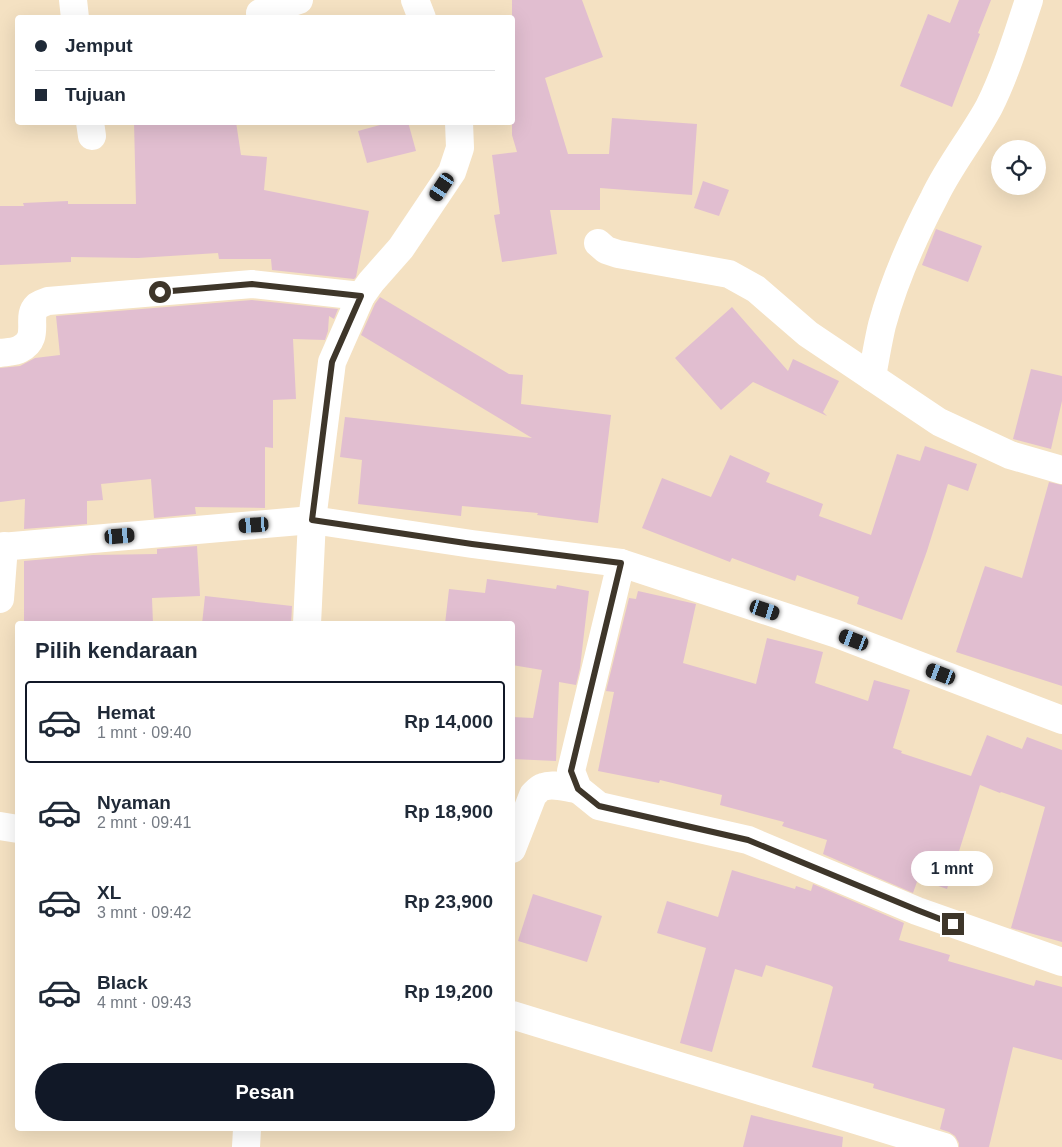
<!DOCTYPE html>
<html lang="id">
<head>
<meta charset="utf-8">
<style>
  body { margin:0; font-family:Arial,sans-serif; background:#f6f6f7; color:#1f2937; height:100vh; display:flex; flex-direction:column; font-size:19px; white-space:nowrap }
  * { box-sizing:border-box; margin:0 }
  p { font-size:16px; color:#747a83 }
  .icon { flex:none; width:28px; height:28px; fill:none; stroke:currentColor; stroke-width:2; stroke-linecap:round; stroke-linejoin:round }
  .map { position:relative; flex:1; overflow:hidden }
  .drawer { position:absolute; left:15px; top:621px; width:500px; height:510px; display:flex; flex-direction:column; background:#fff; border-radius:5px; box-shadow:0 5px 20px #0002 }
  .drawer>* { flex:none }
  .hud { position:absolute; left:15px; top:15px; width:500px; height:110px; border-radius:5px; box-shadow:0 5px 20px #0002; display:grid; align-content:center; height:110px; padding:0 20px; background:#fff }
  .fabs { position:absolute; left:991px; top:140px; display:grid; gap:10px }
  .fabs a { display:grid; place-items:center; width:55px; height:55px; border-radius:50%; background:#fff; box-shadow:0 5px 20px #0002; font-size:25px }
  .end { position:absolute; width:22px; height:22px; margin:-11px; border:6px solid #3e362a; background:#fff; box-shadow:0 0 0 2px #fff }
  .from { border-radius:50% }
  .bubble { position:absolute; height:35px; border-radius:18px; background:#fff; box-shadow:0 5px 20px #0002; font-size:16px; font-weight:600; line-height:35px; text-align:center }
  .car { position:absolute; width:15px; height:30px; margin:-15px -8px; border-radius:6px; box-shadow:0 0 4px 1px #0007; background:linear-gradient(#222 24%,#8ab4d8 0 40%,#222 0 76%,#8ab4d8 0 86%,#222 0) }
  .hud b { display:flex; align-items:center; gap:18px; height:48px; font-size:19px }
  .hud b+b { border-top:1px solid #e0e1e3 }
  .hud i { width:12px; height:12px; background:#1f2937 }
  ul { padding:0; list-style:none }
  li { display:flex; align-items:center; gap:15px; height:82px; margin:0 10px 8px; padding:0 10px; border:2px solid transparent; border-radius:5px }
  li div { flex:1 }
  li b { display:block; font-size:19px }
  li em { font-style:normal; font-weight:600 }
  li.active { border-color:#111827 }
  li>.icon { width:45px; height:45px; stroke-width:1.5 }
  h2 { padding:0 20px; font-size:22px; line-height:60px }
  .primary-button { display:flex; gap:10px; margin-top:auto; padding:10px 20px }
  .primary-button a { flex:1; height:58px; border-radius:30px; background:#111827; color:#fff; font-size:20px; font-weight:600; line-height:58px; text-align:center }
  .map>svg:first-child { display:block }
  .building { fill:#e1bed0 }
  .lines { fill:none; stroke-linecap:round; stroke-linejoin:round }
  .street { stroke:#fff; stroke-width:28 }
  .route { stroke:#3e362a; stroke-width:6 }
</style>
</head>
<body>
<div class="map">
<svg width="1062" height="1147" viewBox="0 0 1062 1147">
  <rect width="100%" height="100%" fill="#f4e1c2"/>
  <g class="building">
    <path d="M512,0H582L603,57L545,78L568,154H609L612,118L697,124L692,195L600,188V210H550L557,254L502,262L494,215L500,214L492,155L517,152L512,135Z"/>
    <path d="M959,0H991L978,33L980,34L952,107L900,86L928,14L950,23Z"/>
    <path d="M134,122H236L241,155L267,157L264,190L369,211L356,277L354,279L272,270L271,259H219L218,253L138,258L71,257V262L0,265V206H24L23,203L68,201V204H136Z"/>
    <path d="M391,122H408L416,151L367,163L358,131Z"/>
    <path d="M703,181L729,190L719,216L694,208Z"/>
    <path d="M936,229L982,246L968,282L922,265Z"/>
    <path d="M380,297L509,374L523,375L521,404L611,415L598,523L537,515L538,513L462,506L461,516L358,504L362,460L340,457L345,417L532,438L361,335L375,304Z"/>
    <path d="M252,300L338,309L334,319L329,316L328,331L325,340L293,339L296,399L273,400V448L265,447V508L195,507L196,514L154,518L151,479L101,484L103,500L87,501V524L24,529L25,499L0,502V368L20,366L35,358L60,355L56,316Z"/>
    <path d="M732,307L788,371L793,359L839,381L823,412L827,416L753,382L721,410L675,358Z"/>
    <path d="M1031,369L1062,376V401L1051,449L1013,439Z"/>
    <path d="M925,446L977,464L968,491L948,484L927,551L902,620L857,604L859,597L797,575L795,581L732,558L730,562L642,528L662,478L711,497L730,455L770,473L766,482L823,504L819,516L871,535L897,454L920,461Z"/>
    <path d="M1049,482L1062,485V686L956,652L985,566L1022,578Z"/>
    <path d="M197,546L200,596L152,598L153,624H24V561L93,555L157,554V549Z"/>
    <path d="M487,579L556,589L557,585L589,591L580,668L576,685L559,682L556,761L512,759V717L533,718L542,670L512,665V624H445L449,589L485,593Z"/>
    <path d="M638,591L696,604L683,663L756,684L767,638L823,652L815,683L868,701L874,680L910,690L893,748L902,751L901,753L971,776L987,735L1022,749L1027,737L1062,750V942L1011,928L1045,807L1001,792L1000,793L980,785L947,889L918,879L913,893L823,854L827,840L782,826L784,822L720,805L722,795L660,780L659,783L598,771L614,692L606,691L629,598L636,599Z"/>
    <path d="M205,596L292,606L291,624H202Z"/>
    <path d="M732,870L795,889L796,886L811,891L813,884L904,923L899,940L950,955L948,961L1034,986L1036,980L1062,987V1060L1013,1047L989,1147H959V1143L955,1136L949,1132L940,1129L945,1109L873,1088L874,1084L812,1067L833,987L830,985L766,965L762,977L735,969L712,1052L680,1043L706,948L657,933L667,901L718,917Z"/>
    <path d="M533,894L602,916L587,962L518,941Z"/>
    <path d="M751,1115L843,1137L842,1147H743Z"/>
  </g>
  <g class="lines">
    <g class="street">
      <path d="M73,0L75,18"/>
      <path d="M415,0L422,18"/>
      <path d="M260,13L299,0"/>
      <path d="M90,122L92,136"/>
      <path d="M598,243L606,250L618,254L729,274L756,289L808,334L939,422L1010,455L1062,470"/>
      <path d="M0,353C6,352 15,352 20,349C42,338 25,317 37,306C40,304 45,302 48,301L252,284L361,296"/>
      <path d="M872,377C875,360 878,342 882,325C894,281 913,238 934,198C949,166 972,138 989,107C1006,73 1017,36 1029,0"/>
      <path d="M0,547L312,520L472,544L621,563L837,634L1062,720"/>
      <path d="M621,563L571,771L578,789L599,806L748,840L917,911L1062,962"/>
      <path d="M0,599L4,546"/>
      <path d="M307,624L312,520L332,362L361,296L371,282L401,248L452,172L460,148L459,122"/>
      <path d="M0,826L18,829"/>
      <path d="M512,849L533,795C536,792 539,788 543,787C553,783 567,788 578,789"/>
      <path d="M512,1015L944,1147"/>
      <path d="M246,1147L247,1129"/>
    </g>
  </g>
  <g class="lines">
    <path class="route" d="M160,292L252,284L361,296L332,362L312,520L472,544L621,563L571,771L578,789L599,806L748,840L917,910L953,924"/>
  </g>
</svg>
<div class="fabs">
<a><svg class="icon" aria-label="locate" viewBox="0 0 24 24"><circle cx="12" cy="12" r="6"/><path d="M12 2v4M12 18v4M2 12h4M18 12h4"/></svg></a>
</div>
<i class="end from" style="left:160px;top:292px"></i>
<i class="end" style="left:953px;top:924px"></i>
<div class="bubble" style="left:911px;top:851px;width:82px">1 mnt</div>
<i class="car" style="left:442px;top:187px;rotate:214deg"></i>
<i class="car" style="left:254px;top:525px;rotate:266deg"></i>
<i class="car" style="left:120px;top:536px;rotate:85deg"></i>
<i class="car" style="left:765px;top:610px;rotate:108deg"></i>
<i class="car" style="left:854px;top:640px;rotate:291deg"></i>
<i class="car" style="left:941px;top:674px;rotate:291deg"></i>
<div class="hud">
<b><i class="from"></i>Jemput</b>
<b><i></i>Tujuan</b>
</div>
<section class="drawer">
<h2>Pilih kendaraan</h2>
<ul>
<li class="active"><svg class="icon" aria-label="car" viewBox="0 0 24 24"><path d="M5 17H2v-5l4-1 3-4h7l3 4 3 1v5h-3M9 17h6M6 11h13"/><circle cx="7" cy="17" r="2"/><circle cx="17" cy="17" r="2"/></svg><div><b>Hemat</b><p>1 mnt · 09:40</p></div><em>Rp 14,000</em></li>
<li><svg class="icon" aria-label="car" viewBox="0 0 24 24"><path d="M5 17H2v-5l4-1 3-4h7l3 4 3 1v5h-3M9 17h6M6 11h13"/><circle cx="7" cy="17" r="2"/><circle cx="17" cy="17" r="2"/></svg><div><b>Nyaman</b><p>2 mnt · 09:41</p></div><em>Rp 18,900</em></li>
<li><svg class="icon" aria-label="car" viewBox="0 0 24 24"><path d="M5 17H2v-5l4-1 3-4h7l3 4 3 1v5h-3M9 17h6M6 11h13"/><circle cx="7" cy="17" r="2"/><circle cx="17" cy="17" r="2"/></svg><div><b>XL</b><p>3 mnt · 09:42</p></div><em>Rp 23,900</em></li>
<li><svg class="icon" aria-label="car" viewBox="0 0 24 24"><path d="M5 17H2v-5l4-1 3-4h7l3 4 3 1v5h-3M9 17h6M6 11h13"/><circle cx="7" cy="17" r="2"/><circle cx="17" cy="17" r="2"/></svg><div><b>Black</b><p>4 mnt · 09:43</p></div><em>Rp 19,200</em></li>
</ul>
<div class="primary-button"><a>Pesan</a></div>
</section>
</div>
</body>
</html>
